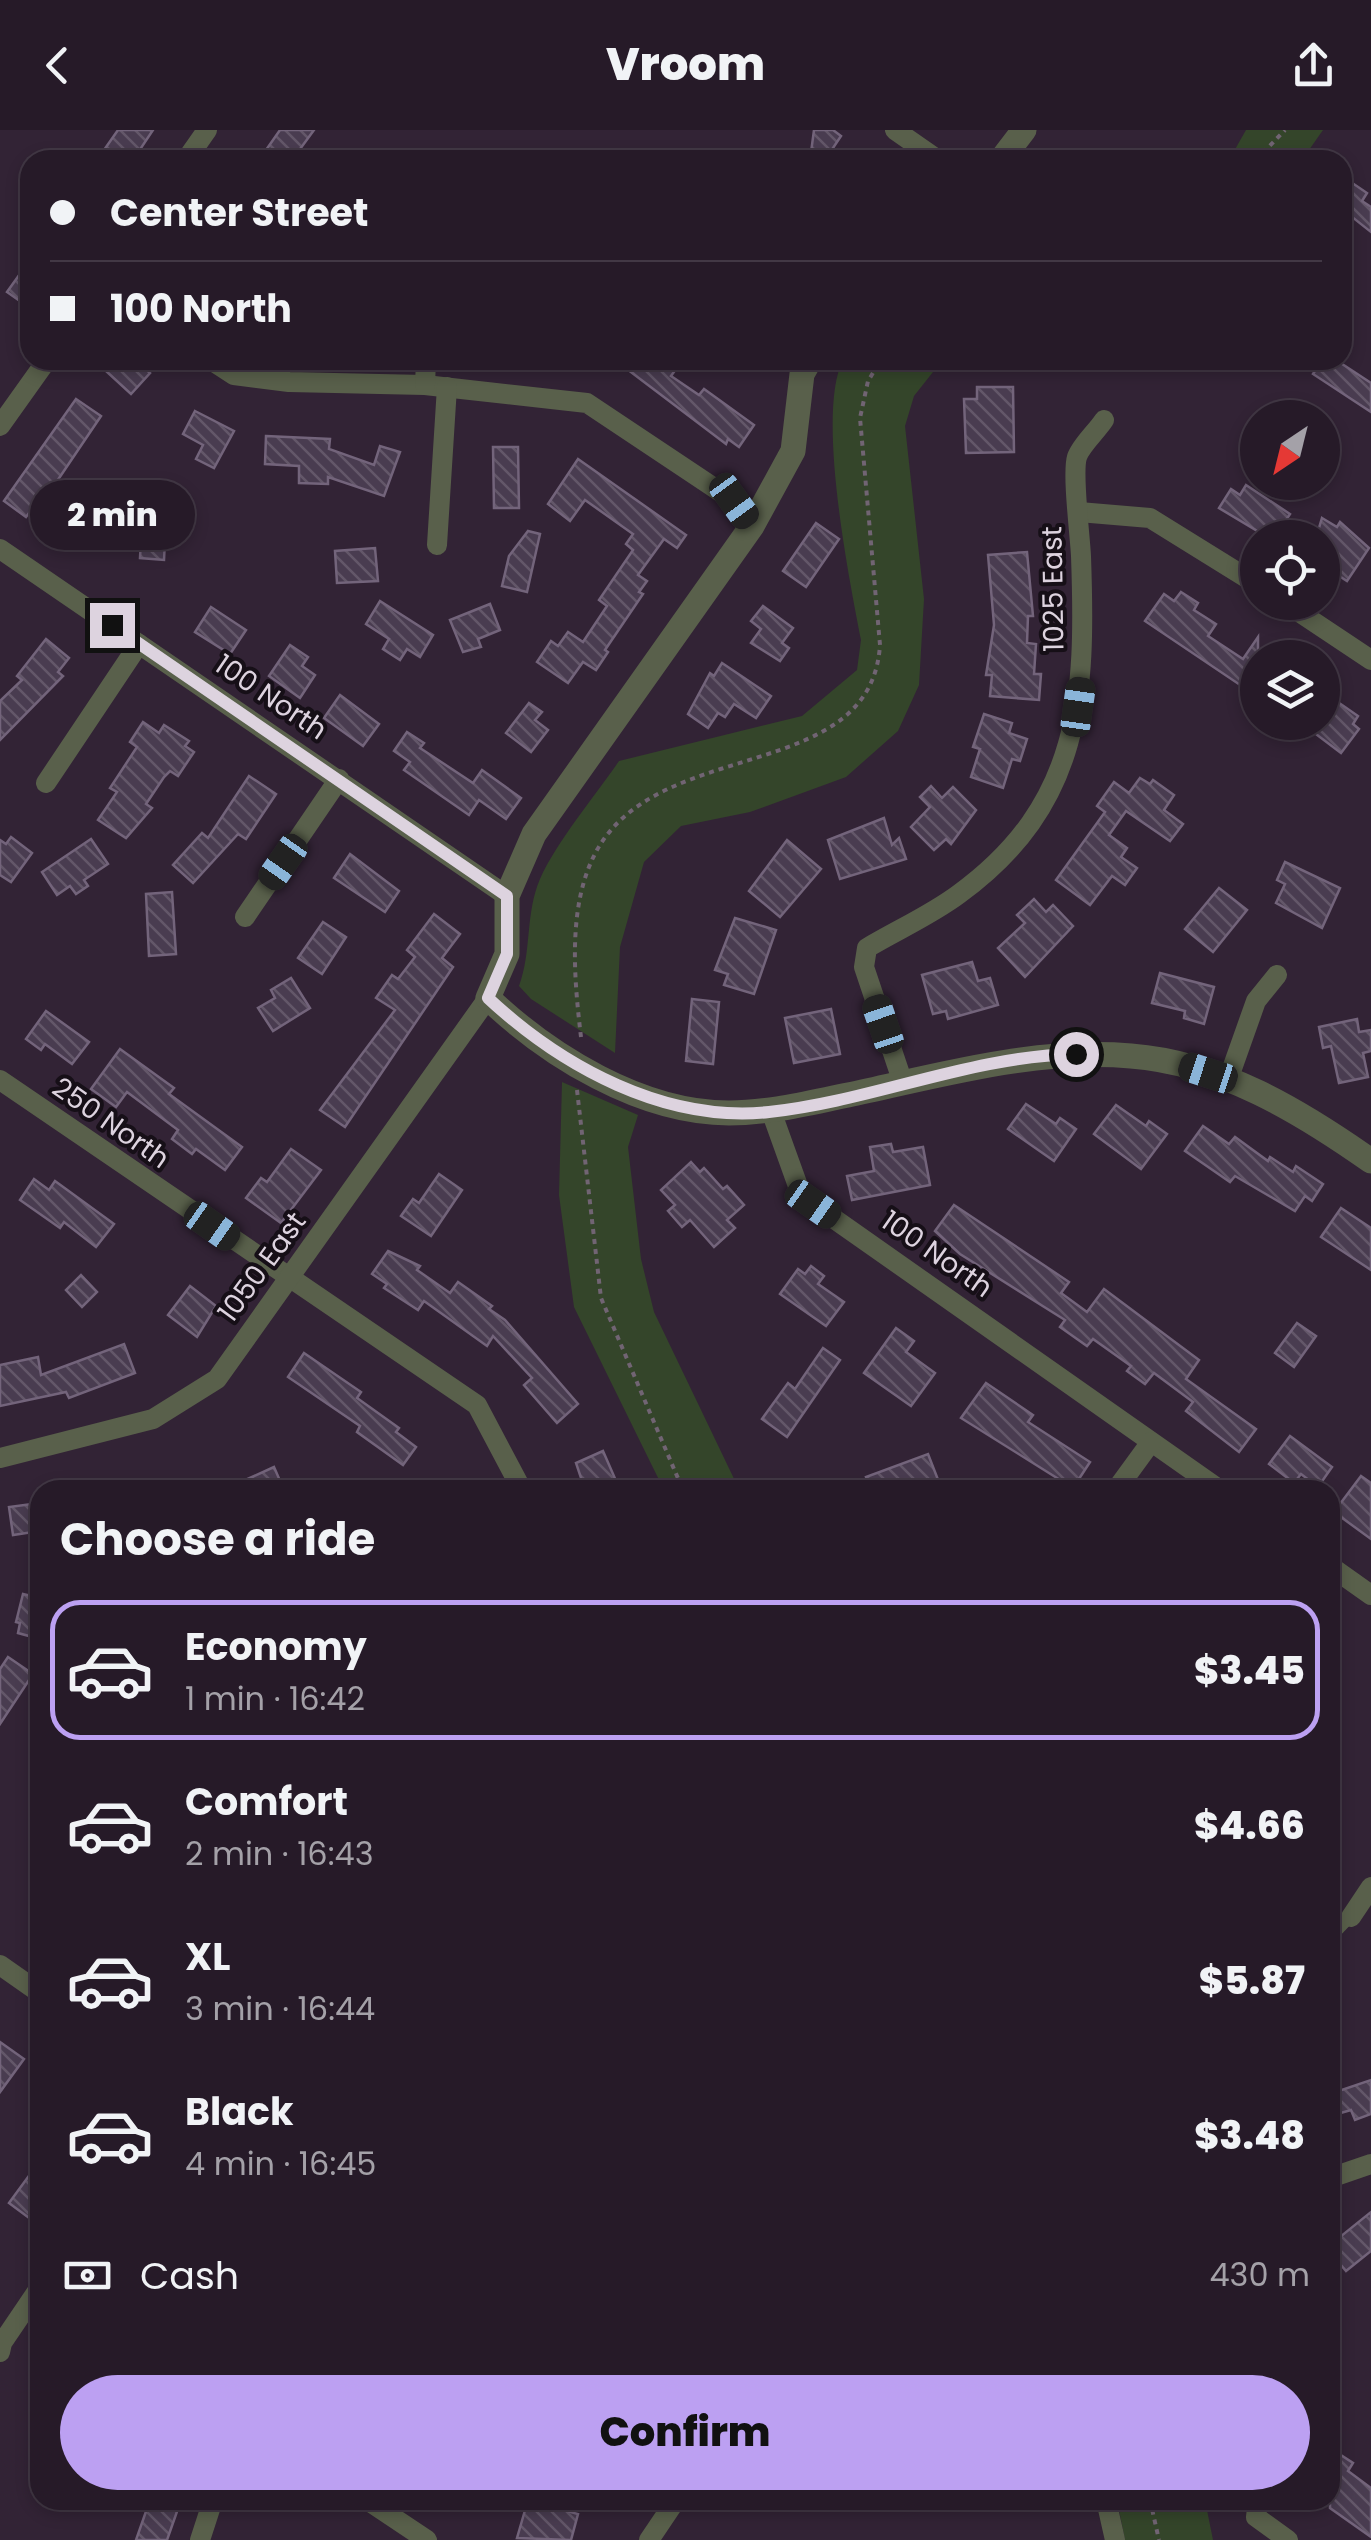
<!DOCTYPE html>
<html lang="en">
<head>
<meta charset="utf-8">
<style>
  body { margin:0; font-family:Poppins,sans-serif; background:#322734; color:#f1f3f6; height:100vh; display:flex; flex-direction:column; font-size:38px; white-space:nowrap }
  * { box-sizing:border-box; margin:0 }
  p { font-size:32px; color:#a4a1a8 }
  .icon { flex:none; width:55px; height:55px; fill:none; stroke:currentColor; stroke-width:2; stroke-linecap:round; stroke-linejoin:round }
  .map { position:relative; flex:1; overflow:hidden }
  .drawer { position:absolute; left:30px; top:1350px; width:1310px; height:1030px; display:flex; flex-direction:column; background:#261a28; border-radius:30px; box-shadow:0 5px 15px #0003,0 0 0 2px #423845 }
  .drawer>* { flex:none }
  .banner { position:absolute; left:20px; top:20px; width:1332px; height:220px; border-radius:30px; box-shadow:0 5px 15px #0003,0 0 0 2px #423845; display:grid; align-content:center; height:220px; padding:0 30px; background:#261a28 }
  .needle { width:65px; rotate:215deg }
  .fabs { position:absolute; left:1240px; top:270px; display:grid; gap:20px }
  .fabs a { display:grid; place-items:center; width:100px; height:100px; border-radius:50%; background:#261a28; box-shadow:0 5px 15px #0003,0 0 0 2px #423845; font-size:50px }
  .end { position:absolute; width:45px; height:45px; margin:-22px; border:12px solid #ddd3df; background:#111; box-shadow:0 0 0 5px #111 }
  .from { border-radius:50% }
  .bubble { position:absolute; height:70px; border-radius:35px; background:#261a28; box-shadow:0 5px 15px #0003,0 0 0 2px #423845; font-size:32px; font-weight:800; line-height:70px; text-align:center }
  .car { position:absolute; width:30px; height:60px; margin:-30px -15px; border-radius:12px; box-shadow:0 0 8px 2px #0007; background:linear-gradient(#222 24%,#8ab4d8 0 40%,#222 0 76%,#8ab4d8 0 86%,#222 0) }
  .banner b { display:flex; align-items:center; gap:35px; height:95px; font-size:38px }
  .banner b+b { border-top:2px solid #423845 }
  .banner i { width:25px; height:25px; background:#f1f3f6 }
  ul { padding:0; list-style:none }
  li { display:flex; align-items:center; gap:30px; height:140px; margin:0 20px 15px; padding:0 10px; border:5px solid transparent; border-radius:30px }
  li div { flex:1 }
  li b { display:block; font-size:38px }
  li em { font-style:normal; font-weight:800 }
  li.on { border-color:#bca0f2 }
  li>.icon { width:90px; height:90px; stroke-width:1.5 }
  h2 { padding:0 30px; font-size:45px; line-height:120px }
  .pay { display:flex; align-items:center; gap:25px; height:110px; padding:0 30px; font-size:38px }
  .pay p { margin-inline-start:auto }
  .button { display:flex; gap:20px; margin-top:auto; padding:20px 30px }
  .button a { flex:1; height:115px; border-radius:60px; background:#bca0f2; color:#111; font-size:40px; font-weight:800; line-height:115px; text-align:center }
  header { display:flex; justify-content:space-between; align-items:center; height:130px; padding:0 30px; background:#261a28; font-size:45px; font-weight:800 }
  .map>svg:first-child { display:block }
  .grass { fill:#34452a }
  .building { fill:url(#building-back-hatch); stroke:#73647b; stroke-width:2.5 }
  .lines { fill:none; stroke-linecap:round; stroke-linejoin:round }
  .path { stroke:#716473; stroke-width:4; stroke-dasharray:5 5; stroke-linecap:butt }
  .service { stroke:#59604b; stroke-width:10 }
  .minor { stroke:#59604b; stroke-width:20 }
  .tertiary { stroke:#59604b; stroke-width:25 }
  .route { stroke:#ddd3df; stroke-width:12 }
  .labels { text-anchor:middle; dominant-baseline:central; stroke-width:8; stroke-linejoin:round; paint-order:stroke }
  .street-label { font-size:28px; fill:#ddd3df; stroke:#160f17 }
</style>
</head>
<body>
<header><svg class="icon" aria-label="back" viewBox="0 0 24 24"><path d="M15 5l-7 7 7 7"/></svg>Vroom<svg class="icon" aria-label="share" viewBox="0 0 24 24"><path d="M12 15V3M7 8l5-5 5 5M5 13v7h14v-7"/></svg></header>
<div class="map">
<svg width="1371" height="2410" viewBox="0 0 1371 2410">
  <defs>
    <pattern id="building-back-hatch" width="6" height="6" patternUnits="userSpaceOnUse" patternTransform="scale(2.5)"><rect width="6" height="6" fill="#493c50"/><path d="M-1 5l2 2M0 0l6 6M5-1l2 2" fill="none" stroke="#635769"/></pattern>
  </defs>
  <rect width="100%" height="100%" fill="#322335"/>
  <g class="grass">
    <path d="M1246,0H1323L1302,30H1229Z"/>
    <path d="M843,230H953L933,242L914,266L905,296L924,469L919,555L898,601L846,647L750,682L681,696L644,732L620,817L615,923L531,869L519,856C532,821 525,784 540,749C557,711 595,666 619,631L802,586L857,540L861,510C849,448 816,283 843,230Z"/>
    <path d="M562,952L638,985L628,1017L641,1129L654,1182L737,1355L743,1360H664L574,1177L559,1065Z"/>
    <path d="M1117,2370H1205L1213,2410H1125Z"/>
  </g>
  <g class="building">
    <path d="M118,0H153L133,30H97Z"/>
    <path d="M280,0H314L292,30H259Z"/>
    <path d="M814,0H833L841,6L825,30H810Z"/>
    <path d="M1342,46L1367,63L1362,71L1371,77V102L1342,79Z"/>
    <path d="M30,130V178L7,162Z"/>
    <path d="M94,230H135L150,243L131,264Z"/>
    <path d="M615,230H663L676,239L671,246L699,265L704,259L754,295L739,317L728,309L726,314Z"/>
    <path d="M1322,230H1336L1371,253V282L1313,244Z"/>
    <path d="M977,257H1013L1014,322L966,323L964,269H977Z"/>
    <path d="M76,269L101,286L47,366L44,363L26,387L4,371Z"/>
    <path d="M195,281L234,301L214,338L196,329L203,315L183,304Z"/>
    <path d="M266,306L330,309L329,319L374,335L380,316L400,322L384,366L328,347V354L299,353V336L265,334Z"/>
    <path d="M493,317H518L519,378H494Z"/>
    <path d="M578,329L686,405L677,418L664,409L638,445L647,451L639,462L643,464L605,520L608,522L596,540L583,532L568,553L537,532L551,511L558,516L568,502L583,512L607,476L599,470L633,420L626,414L633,404L585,370L570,391L548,374Z"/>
    <path d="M1246,355L1290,384L1286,390L1313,408H1269L1219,378L1231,359L1240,365Z"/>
    <path d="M143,371L172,373L171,410H165L164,430L140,428Z"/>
    <path d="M1322,388L1337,397L1340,392L1369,418L1347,451L1322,435V408H1316Z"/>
    <path d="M816,393L839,409L806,457L783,441Z"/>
    <path d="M528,401L540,404L527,462L502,456L509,426Z"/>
    <path d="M375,418L378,451L337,453L335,421Z"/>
    <path d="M1027,422L1033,486H1028L1027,513L1036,514L1034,544H1041L1039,570L990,566L992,545H986L994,495L988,425Z"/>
    <path d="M1181,462L1198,473L1194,480L1216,494L1208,506L1243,529L1258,507V567L1145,491L1164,464L1174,471Z"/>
    <path d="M380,471L433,505L420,527L407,519L400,530L383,519L389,509L366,494Z"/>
    <path d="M490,474L500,500L478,509L481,517L463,522L450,490Z"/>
    <path d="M763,476L793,498L782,513L789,518L780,531L751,513L761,499L751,491Z"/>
    <path d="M211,477L246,500L230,524L195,502Z"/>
    <path d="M46,509L69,528L58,542L63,546L0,610V571L22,550L17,546Z"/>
    <path d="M290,515L308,527L302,536L315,545L300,568L269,546Z"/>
    <path d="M722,533L771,566L756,588L734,574L725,587L718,583L708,598L688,584L710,543L714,546Z"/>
    <path d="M1322,561L1358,586L1353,594L1359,599L1341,623L1300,592H1322Z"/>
    <path d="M340,565L379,594L363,616L324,588Z"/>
    <path d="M529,573L542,582L535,590L548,600L531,622L506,603Z"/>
    <path d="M984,584L1012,593L1009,603L1027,609L1020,631L1012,629L1003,658L971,647L980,619L973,617Z"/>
    <path d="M143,592L159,603L164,595L189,611L185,616L194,622L178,646L170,641L164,647L146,674L152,678L126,708L98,690L117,662L110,658L137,617L130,612Z"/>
    <path d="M407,602L424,613L420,618L473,653L482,640L521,668L506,689L479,670L469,685L404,640L410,632L394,621Z"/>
    <path d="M249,646L276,664L246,709L238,704L193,753L173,735L202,703L208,708Z"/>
    <path d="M1140,648L1150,654L1153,650L1174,665L1164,680L1183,694L1170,711L1126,681L1109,705L1127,718L1121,727L1137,738L1125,755L1112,746L1090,775L1056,750L1105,682L1097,676L1114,652L1129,663Z"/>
    <path d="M931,656L942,668L953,657L976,680L951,714L946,709L934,720L911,697L930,677L920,667Z"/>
    <path d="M884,688L892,715L899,708L906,729L840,749L828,710Z"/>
    <path d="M11,707L32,723L11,752L0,745V710L6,714Z"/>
    <path d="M91,709L108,734L84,750L88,756L76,764L70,756L57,765L42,742Z"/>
    <path d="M787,710L821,739L780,787L749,761Z"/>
    <path d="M350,724L399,761L385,782L334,748Z"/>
    <path d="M1285,732L1340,758L1322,798L1276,773L1285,754L1277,750Z"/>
    <path d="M1219,758L1247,780L1213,822L1185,799Z"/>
    <path d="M172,762L176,824L149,826L146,764Z"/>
    <path d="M1034,769L1046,782L1053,775L1073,796L1025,847L998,818L1025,793L1017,785Z"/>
    <path d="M434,784L460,804L442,828L453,837L345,997L320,980L395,880L376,868L392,845L398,849L415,827L407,820Z"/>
    <path d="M735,788L776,800L754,864L724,855L728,844L715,840Z"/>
    <path d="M323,792L346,807L322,844L298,828Z"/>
    <path d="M972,832L978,851L990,848L998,875L948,889L946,881L933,884L922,845Z"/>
    <path d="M1160,843L1214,857L1204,894L1184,888L1185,881L1152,873Z"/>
    <path d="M291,848L310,878L273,901L258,878L275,868L271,860Z"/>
    <path d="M692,869L719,872L713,934L686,931Z"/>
    <path d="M831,879L840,924L794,933L785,888Z"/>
    <path d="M46,881L89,912L72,934L45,914L41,920L26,909Z"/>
    <path d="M1357,889L1359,902L1371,900V921L1363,923L1368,947L1339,953L1331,916L1323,918L1319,897Z"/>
    <path d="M120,919L174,958L169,964L242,1017L225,1040L196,1019L192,1024L172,1009L178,1000L127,962L116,977L91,959Z"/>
    <path d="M1026,974L1056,994L1060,988L1076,999L1054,1031L1008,999Z"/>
    <path d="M1116,975L1146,996L1149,991L1167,1004L1141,1039L1094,1004Z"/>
    <path d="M1203,996L1229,1014L1235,1007L1268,1031L1270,1027L1293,1042L1296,1036L1323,1054L1312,1071L1305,1066L1295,1081L1235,1046L1230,1052L1185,1021Z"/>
    <path d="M891,1014L893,1022L923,1017L930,1055L852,1070L847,1046L874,1041L870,1017Z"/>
    <path d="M291,1019L321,1040L281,1093L246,1068L261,1048L267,1052Z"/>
    <path d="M691,1032L700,1042L704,1038L723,1059L727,1056L744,1075L727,1090L735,1098L714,1117L690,1090L682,1097L668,1081L675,1075L661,1060Z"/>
    <path d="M439,1044L462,1060L431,1106L401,1086L413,1069L419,1073Z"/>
    <path d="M34,1049L49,1060L55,1051L114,1094L96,1117L64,1092L60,1098L20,1070Z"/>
    <path d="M954,1075L1069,1152L1061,1163L1087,1182L1104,1159L1199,1230L1186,1249L1256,1299L1239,1322L1186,1281L1193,1272L1154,1243L1145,1254L1127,1241L1131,1236L1093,1209L1087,1216L1060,1197L1065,1190L960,1124L935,1101Z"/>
    <path d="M1341,1078L1371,1098V1140L1321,1107Z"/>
    <path d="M388,1121L420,1136L417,1140L450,1163L458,1152L492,1176L489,1179L505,1190L578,1274L557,1293L524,1255L532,1248L493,1206L487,1216L424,1171L418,1180L384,1158L387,1154L372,1144Z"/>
    <path d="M811,1136L824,1146L818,1154L844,1172L826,1196L780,1164L798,1139L805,1144Z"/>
    <path d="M81,1145L97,1162L82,1177L66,1160Z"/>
    <path d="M190,1156L216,1176L197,1207L168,1185Z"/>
    <path d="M1297,1193L1316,1206L1294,1237L1275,1223Z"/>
    <path d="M896,1198L914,1211L906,1222L935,1243L911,1276L864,1243Z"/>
    <path d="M124,1214L135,1243L69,1268L66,1262L0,1276V1235L38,1227L41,1245Z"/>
    <path d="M823,1218L840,1230L787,1307L762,1289L788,1253L795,1259Z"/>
    <path d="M304,1223L361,1262L357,1268L399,1298L396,1302L416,1317L403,1335L357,1302L360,1296L288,1247Z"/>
    <path d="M986,1253L1033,1285L1028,1292L1090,1332L1073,1358L961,1288Z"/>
    <path d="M1290,1306L1332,1337L1318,1357L1301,1344L1294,1353L1269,1334Z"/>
    <path d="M603,1321L620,1360H585L576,1333Z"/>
    <path d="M928,1324L942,1360H871L866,1347Z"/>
    <path d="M274,1337L284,1360H223Z"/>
    <path d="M1361,1346L1371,1353V1409L1334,1382Z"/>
    <path d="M40,1373V1401L13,1405L9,1377Z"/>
    <path d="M23,1464L40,1468V1509L18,1503L20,1493L16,1492Z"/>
    <path d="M8,1527L33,1544L0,1594V1539Z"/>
    <path d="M0,1912L24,1929L0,1962Z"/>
    <path d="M1371,1950V1984L1355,1990L1351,1980L1330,1986V1964Z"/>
    <path d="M31,2043L40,2050V2096L9,2073Z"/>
    <path d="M1371,2082V2121L1346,2141L1330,2122V2115Z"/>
    <path d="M1330,2318L1353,2333L1348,2341L1371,2358V2407L1330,2378Z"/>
    <path d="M150,2370L179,2376L167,2410H136Z"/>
    <path d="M528,2370L578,2384L571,2410L517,2408Z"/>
  </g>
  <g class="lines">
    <g class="path">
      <path d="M1256,30L1285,0"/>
      <path d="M581,907C574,848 567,774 597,720C661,606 871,654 880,515L860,288L868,251L881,230"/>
      <path d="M577,960L601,1168L683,1360"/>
      <path d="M1150,2370L1159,2410"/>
    </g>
    <path class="service" d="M1330,1809L1351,1787"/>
    <g class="minor">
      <path d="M895,0L938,30"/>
      <path d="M186,30L207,0"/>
      <path d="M28,75L30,77"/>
      <path d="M211,230L234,245L289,252L425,255L587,273L734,371L752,396"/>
      <path d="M425,255L426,230"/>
      <path d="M0,296L47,230"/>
      <path d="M1079,382L1150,388L1258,455"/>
      <path d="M437,415L447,257"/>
      <path d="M0,419L507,766"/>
      <path d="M1284,472L1371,530"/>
      <path d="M46,653L139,514"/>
      <path d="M245,787L339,649"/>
      <path d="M0,950L477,1275L522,1360"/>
      <path d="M1228,950L1256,871L1277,845"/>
      <path d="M903,953L864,837L867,818C897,800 931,785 959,764C1082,674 1086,566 1081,426C1080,405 1072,343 1077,327C1081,315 1097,301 1104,290"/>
      <path d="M771,981L798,1056L813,1074L1220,1360"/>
      <path d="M0,1328L153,1289L217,1249L488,868"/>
      <path d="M1116,1360L1151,1312"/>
      <path d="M1330,1436L1371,1465"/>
      <path d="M1351,1787L1371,1757"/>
      <path d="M0,1835L40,1863"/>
      <path d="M1330,2048L1371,2034"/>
      <path d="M0,2222L2,2213L40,2157"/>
      <path d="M367,2370L427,2410"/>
      <path d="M1106,2370L1115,2410"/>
      <path d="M1258,2370L1256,2387L1288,2410"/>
      <path d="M200,2410L213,2370"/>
      <path d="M649,2410L676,2370"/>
    </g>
    <g class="tertiary">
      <path d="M1001,30L1024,0"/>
      <path d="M810,230L802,244L793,321L752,396L534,704L507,766V824L488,868C549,926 641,983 729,983C769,983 808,973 848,965C942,945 1034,918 1131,926C1221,933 1300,981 1371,1031"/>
    </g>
  </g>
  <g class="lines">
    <path class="route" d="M112,495L507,766V824L488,868C562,937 665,993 769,982C872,971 971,926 1076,924"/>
  </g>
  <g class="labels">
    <g class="street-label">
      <text transform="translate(1053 459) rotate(-91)">1025 East</text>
      <text transform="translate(271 567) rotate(34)">100 North</text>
      <text transform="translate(111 993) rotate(35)">250 North</text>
      <text transform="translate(937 1124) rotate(35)">100 North</text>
      <text transform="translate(262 1137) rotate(-54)">1050 East</text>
    </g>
  </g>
</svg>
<div class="fabs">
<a><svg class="needle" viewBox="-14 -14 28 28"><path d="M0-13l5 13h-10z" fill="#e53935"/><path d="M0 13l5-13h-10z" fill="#a4a1a8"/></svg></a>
<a><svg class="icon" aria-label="locate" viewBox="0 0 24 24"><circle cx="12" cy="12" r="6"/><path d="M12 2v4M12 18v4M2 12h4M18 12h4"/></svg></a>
<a><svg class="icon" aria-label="layers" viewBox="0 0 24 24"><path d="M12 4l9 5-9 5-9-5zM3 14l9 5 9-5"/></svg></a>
</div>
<i class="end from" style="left:1076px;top:924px"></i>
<i class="end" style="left:112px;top:495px"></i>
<div class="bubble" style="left:30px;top:350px;width:165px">2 min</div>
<i class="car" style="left:734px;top:371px;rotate:144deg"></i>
<i class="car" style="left:1078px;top:577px;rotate:8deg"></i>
<i class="car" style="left:283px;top:732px;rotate:215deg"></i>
<i class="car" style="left:883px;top:894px;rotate:341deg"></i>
<i class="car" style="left:1208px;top:943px;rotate:288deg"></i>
<i class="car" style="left:813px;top:1074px;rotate:125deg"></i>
<i class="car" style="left:212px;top:1096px;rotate:125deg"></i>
<div class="banner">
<b><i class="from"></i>Center Street</b>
<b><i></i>100 North</b>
</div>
<section class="drawer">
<h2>Choose a ride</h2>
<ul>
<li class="on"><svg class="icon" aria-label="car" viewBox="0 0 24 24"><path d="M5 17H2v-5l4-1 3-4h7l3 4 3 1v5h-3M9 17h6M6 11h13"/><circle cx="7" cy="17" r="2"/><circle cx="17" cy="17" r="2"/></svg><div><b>Economy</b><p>1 min · 16:42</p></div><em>$3.45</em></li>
<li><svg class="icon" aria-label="car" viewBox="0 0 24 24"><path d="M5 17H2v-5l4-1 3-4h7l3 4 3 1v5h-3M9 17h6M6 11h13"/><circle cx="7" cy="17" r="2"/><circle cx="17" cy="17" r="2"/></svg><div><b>Comfort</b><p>2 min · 16:43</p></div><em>$4.66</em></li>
<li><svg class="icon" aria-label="car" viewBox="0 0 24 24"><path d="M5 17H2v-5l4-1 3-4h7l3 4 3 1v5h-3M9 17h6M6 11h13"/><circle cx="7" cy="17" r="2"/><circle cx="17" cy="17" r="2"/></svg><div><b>XL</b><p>3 min · 16:44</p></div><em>$5.87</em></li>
<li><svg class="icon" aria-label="car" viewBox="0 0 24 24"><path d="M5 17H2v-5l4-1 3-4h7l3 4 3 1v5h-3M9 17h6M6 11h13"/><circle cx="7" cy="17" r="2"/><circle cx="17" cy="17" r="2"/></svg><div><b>Black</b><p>4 min · 16:45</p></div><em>$3.48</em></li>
</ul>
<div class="pay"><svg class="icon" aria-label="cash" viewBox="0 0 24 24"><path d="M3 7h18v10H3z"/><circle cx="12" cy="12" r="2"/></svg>Cash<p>430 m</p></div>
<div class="button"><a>Confirm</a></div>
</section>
</div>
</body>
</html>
